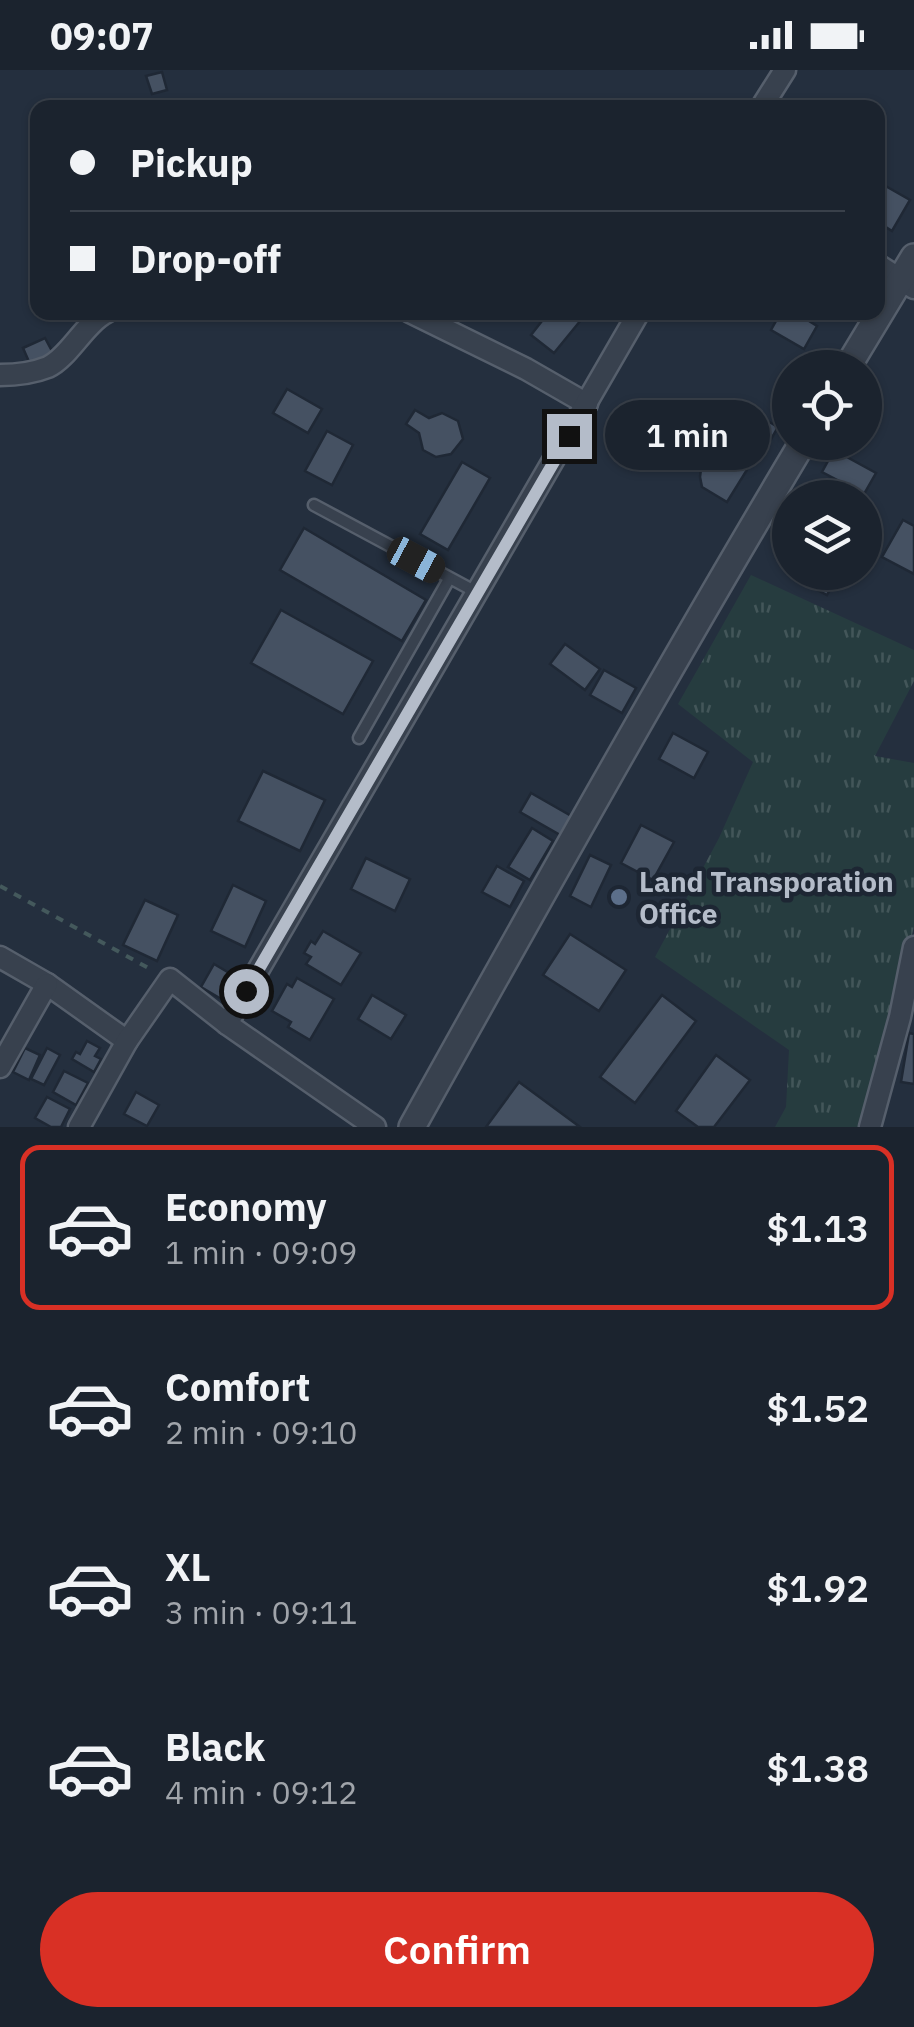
<!DOCTYPE html>
<html lang="en">
<head>
<meta charset="utf-8">
<style>
  body { margin:0; font-family:"IBM Plex Sans",sans-serif; background:#282f3a; color:#f1f3f6; height:100vh; display:flex; flex-direction:column; font-size:38px; white-space:nowrap }
  * { box-sizing:border-box; margin:0 }
  p { font-size:32px; color:#a0a4aa }
  .icon { flex:none; width:55px; height:55px; fill:none; stroke:currentColor; stroke-width:2; stroke-linecap:round; stroke-linejoin:round }
  .map { position:relative; height:1057px; overflow:hidden }
  .sheet { display:flex; flex-direction:column; background:#1b232e; flex:1 }
  .sheet>* { flex:none }
  .banner { position:absolute; left:30px; top:30px; width:855px; height:220px; border-radius:20px; box-shadow:0 2px 8px #0004,0 0 0 2px #39404a; display:grid; align-content:center; height:220px; padding:0 40px; background:#1b232e }
  .fabs { position:absolute; left:772px; top:280px; display:grid; gap:20px }
  .fabs a { display:grid; place-items:center; width:110px; height:110px; border-radius:50%; background:#1b232e; box-shadow:0 2px 8px #0004,0 0 0 2px #39404a; font-size:50px }
  .end { position:absolute; width:45px; height:45px; margin:-22px; border:12px solid #b4bcc9; background:#111; box-shadow:0 0 0 5px #111 }
  .from { border-radius:50% }
  .bubble { position:absolute; height:70px; border-radius:35px; background:#1b232e; box-shadow:0 2px 8px #0004,0 0 0 2px #39404a; font-size:32px; font-weight:600; line-height:70px; text-align:center }
  .car { position:absolute; width:30px; height:60px; margin:-30px -15px; border-radius:12px; box-shadow:0 0 8px 2px #0007; background:linear-gradient(#222 24%,#8ab4d8 0 40%,#222 0 76%,#8ab4d8 0 86%,#222 0) }
  .banner b { display:flex; align-items:center; gap:35px; height:95px; font-size:38px }
  .banner b+b { border-top:2px solid #39404a }
  .banner i { width:25px; height:25px; background:#f1f3f6 }
  ul { padding:18px 0 0; list-style:none }
  li { display:flex; align-items:center; gap:30px; height:165px; margin:0 20px 15px; padding:0 20px; border:5px solid transparent; border-radius:20px }
  li div { flex:1 }
  li b { display:block; font-size:38px }
  li em { font-style:normal; font-weight:600 }
  li.on { border-color:#d93025 }
  li>.icon { width:90px; height:90px; stroke-width:1.5 }
  .cta { display:flex; gap:20px; margin-top:auto; padding:20px 40px }
  .cta a { flex:1; height:115px; border-radius:60px; background:#d93025; color:#fff; font-size:40px; font-weight:600; line-height:115px; text-align:center }
  .status { display:flex; justify-content:space-between; align-items:center; height:70px; padding:0 50px; background:#1b232e; direction:ltr }
  .status svg { height:28px; fill:currentColor }
  .map>svg:first-child { display:block }
  .grass { fill:url(#grass-tufts) }
  .building { fill:#455162; stroke:#1f2835; stroke-width:2.5 }
  .lines { fill:none; stroke-linecap:round; stroke-linejoin:round }
  .service-casing { stroke:#565f6c; stroke-width:15 }
  .minor-casing { stroke:#565f6c; stroke-width:25 }
  .tertiary-casing { stroke:#565f6c; stroke-width:30 }
  .path { stroke:#44595c; stroke-width:4; stroke-dasharray:8 8; stroke-linecap:butt }
  .service { stroke:#38414e; stroke-width:10 }
  .minor { stroke:#38414e; stroke-width:20 }
  .tertiary { stroke:#38414e; stroke-width:25 }
  .route { stroke:#b4bcc9; stroke-width:12 }
  .service-dot { fill:#5c6f8a; stroke:#1d2633; stroke-width:4 }
  .labels { text-anchor:middle; dominant-baseline:central; stroke-width:9; stroke-linejoin:round; paint-order:stroke }
  .poi-label { font-size:28px; font-weight:bold; fill:#b4bcc9; stroke:#1d2633; text-anchor:start }
</style>
</head>
<body>
<div class="status"><b>09:07</b><svg viewBox="0 0 49 12"><path d="M0 12V9h3v3zM5 12V6h3v6zM10 12V3h3v9zM15 12V0h3v12zM26 1h20v11H26zM47 4h2v5h-2z"/></svg></div>
<div class="map">
<svg width="914" height="1057" viewBox="0 0 914 1057">
  <defs>
    <pattern id="grass-tufts" width="24" height="20" patternUnits="userSpaceOnUse" patternTransform="scale(2.5)"><rect width="24" height="20" fill="#263c3f"/><path d="M3 7l-1-3M5 7V3M7 7l1-3M15 17l-1-3M17 17v-4M19 17l1-3" fill="none" stroke="#435659"/></pattern>
  </defs>
  <rect width="100%" height="100%" fill="#242f3e"/>
  <path class="grass" d="M751,505L914,580V611L875,686L914,693V856L870,1057H775L786,1037L789,980L655,887L719,768L753,692L678,634Z"/>
  <g class="building">
    <path d="M162,2L167,20L152,24L146,6Z"/>
    <path d="M882,114L910,130L892,161L878,152V122Z"/>
    <path d="M549,242H572L581,250L554,283L531,265Z"/>
    <path d="M781,242H810L806,249L817,256L804,279L771,260Z"/>
    <path d="M45,268L53,283L30,294L23,278Z"/>
    <path d="M287,319L322,339L308,363L273,343Z"/>
    <path d="M415,340L429,348L442,343L458,351L463,369L451,384L436,387L423,380L419,363L406,354Z"/>
    <path d="M748,340L778,357L759,390L727,372L725,377L706,366L715,351L725,357L730,348L740,354Z"/>
    <path d="M327,361L353,375L332,415L305,401Z"/>
    <path d="M710,371L750,395L727,432L702,417L700,407L701,399L695,395Z"/>
    <path d="M834,380L876,403L864,424L822,402Z"/>
    <path d="M462,392L490,408L448,480L420,464Z"/>
    <path d="M903,450L914,456V504L882,487Z"/>
    <path d="M304,458L426,530L402,571L280,500Z"/>
    <path d="M791,502H834L829,512L833,514L827,525L789,505Z"/>
    <path d="M281,540L373,591L343,644L251,593Z"/>
    <path d="M565,574L600,599L585,620L550,594Z"/>
    <path d="M604,600L636,618L622,643L590,625Z"/>
    <path d="M673,663L708,682L694,708L659,689Z"/>
    <path d="M263,701L325,730L300,781L238,751Z"/>
    <path d="M531,723L573,747L562,766L520,742Z"/>
    <path d="M641,755L674,772L653,810L621,793Z"/>
    <path d="M532,758L553,771L530,810L508,797Z"/>
    <path d="M590,785L611,795L591,837L570,826Z"/>
    <path d="M366,788L410,809L395,841L351,819Z"/>
    <path d="M497,796L524,811L510,837L482,822Z"/>
    <path d="M233,815L266,831L245,877L211,861Z"/>
    <path d="M145,830L178,845L157,891L123,875Z"/>
    <path d="M323,861L361,883L341,915L306,894L311,887L304,883L311,871L315,874Z"/>
    <path d="M570,864L626,900L599,941L543,905Z"/>
    <path d="M214,894L241,910L228,933L201,917Z"/>
    <path d="M297,908L334,929L310,970L288,957L291,952L272,941L287,914L292,917Z"/>
    <path d="M372,925L406,945L391,969L358,949Z"/>
    <path d="M662,925L696,951L635,1033L600,1007Z"/>
    <path d="M909,963L914,964V1014L901,1012Z"/>
    <path d="M87,971L100,978L95,986L101,989L94,1002L72,989L76,982L80,984Z"/>
    <path d="M25,978L40,985L29,1010L13,1002Z"/>
    <path d="M47,978L60,985L44,1015L31,1009Z"/>
    <path d="M716,985L750,1010L714,1057H698L676,1041Z"/>
    <path d="M64,1001L88,1013L76,1035L53,1022Z"/>
    <path d="M519,1012L580,1057H486Z"/>
    <path d="M136,1022L159,1035L147,1056L124,1044Z"/>
    <path d="M47,1027L70,1039L61,1057H51L35,1048Z"/>
  </g>
  <g class="lines">
    <defs>
      <g id="service">
        <path d="M314,435L478,523"/>
        <path d="M359,668L449,509"/>
      </g>
      <g id="minor">
        <path d="M761,38L785,0"/>
        <path d="M878,195L914,218"/>
        <path d="M410,242L526,299L587,334"/>
        <path d="M0,305C16,305 33,303 48,297C69,287 84,254 107,242"/>
        <path d="M0,887L47,914L127,971"/>
        <path d="M227,954L639,242"/>
        <path d="M0,997L47,914"/>
        <path d="M79,1057L127,971L170,909L227,954L375,1057"/>
        <path d="M870,1057L900,947L914,877"/>
      </g>
      <g id="tertiary">
        <path d="M847,298L914,187"/>
        <path d="M412,1057C540,827 668,598 803,372"/>
      </g>
    </defs>
    <use href="#service" class="service-casing"/>
    <use href="#minor" class="minor-casing"/>
    <use href="#tertiary" class="tertiary-casing"/>
    <path class="path" d="M0,816L152,900"/>
    <use href="#service" class="service"/>
    <use href="#minor" class="minor"/>
    <use href="#tertiary" class="tertiary"/>
  </g>
  <g class="lines">
    <path class="route" d="M246,921L569,366"/>
  </g>
  <circle class="service-dot" cx="619" cy="827" r="10"/>
  <g class="labels">
    <g class="poi-label">
      <text x="639" y="811">Land Transporation<tspan x="639" dy="32">Office</tspan></text>
    </g>
  </g>
</svg>
<div class="fabs">
<a><svg class="icon" aria-label="locate" viewBox="0 0 24 24"><circle cx="12" cy="12" r="6"/><path d="M12 2v4M12 18v4M2 12h4M18 12h4"/></svg></a>
<a><svg class="icon" aria-label="layers" viewBox="0 0 24 24"><path d="M12 4l9 5-9 5-9-5zM3 14l9 5 9-5"/></svg></a>
</div>
<i class="end from" style="left:246px;top:921px"></i>
<i class="end" style="left:569px;top:366px"></i>
<div class="bubble" style="left:605px;top:330px;width:165px">1 min</div>
<i class="car" style="left:416px;top:490px;rotate:118deg"></i>
<div class="banner">
<b><i class="from"></i>Pickup</b>
<b><i></i>Drop-off</b>
</div>
</div>
<section class="sheet">
<ul>
<li class="on"><svg class="icon" aria-label="car" viewBox="0 0 24 24"><path d="M5 17H2v-5l4-1 3-4h7l3 4 3 1v5h-3M9 17h6M6 11h13"/><circle cx="7" cy="17" r="2"/><circle cx="17" cy="17" r="2"/></svg><div><b>Economy</b><p>1 min · 09:09</p></div><em>$1.13</em></li>
<li><svg class="icon" aria-label="car" viewBox="0 0 24 24"><path d="M5 17H2v-5l4-1 3-4h7l3 4 3 1v5h-3M9 17h6M6 11h13"/><circle cx="7" cy="17" r="2"/><circle cx="17" cy="17" r="2"/></svg><div><b>Comfort</b><p>2 min · 09:10</p></div><em>$1.52</em></li>
<li><svg class="icon" aria-label="car" viewBox="0 0 24 24"><path d="M5 17H2v-5l4-1 3-4h7l3 4 3 1v5h-3M9 17h6M6 11h13"/><circle cx="7" cy="17" r="2"/><circle cx="17" cy="17" r="2"/></svg><div><b>XL</b><p>3 min · 09:11</p></div><em>$1.92</em></li>
<li><svg class="icon" aria-label="car" viewBox="0 0 24 24"><path d="M5 17H2v-5l4-1 3-4h7l3 4 3 1v5h-3M9 17h6M6 11h13"/><circle cx="7" cy="17" r="2"/><circle cx="17" cy="17" r="2"/></svg><div><b>Black</b><p>4 min · 09:12</p></div><em>$1.38</em></li>
</ul>
<div class="cta"><a>Confirm</a></div>
</section>
</body>
</html>
